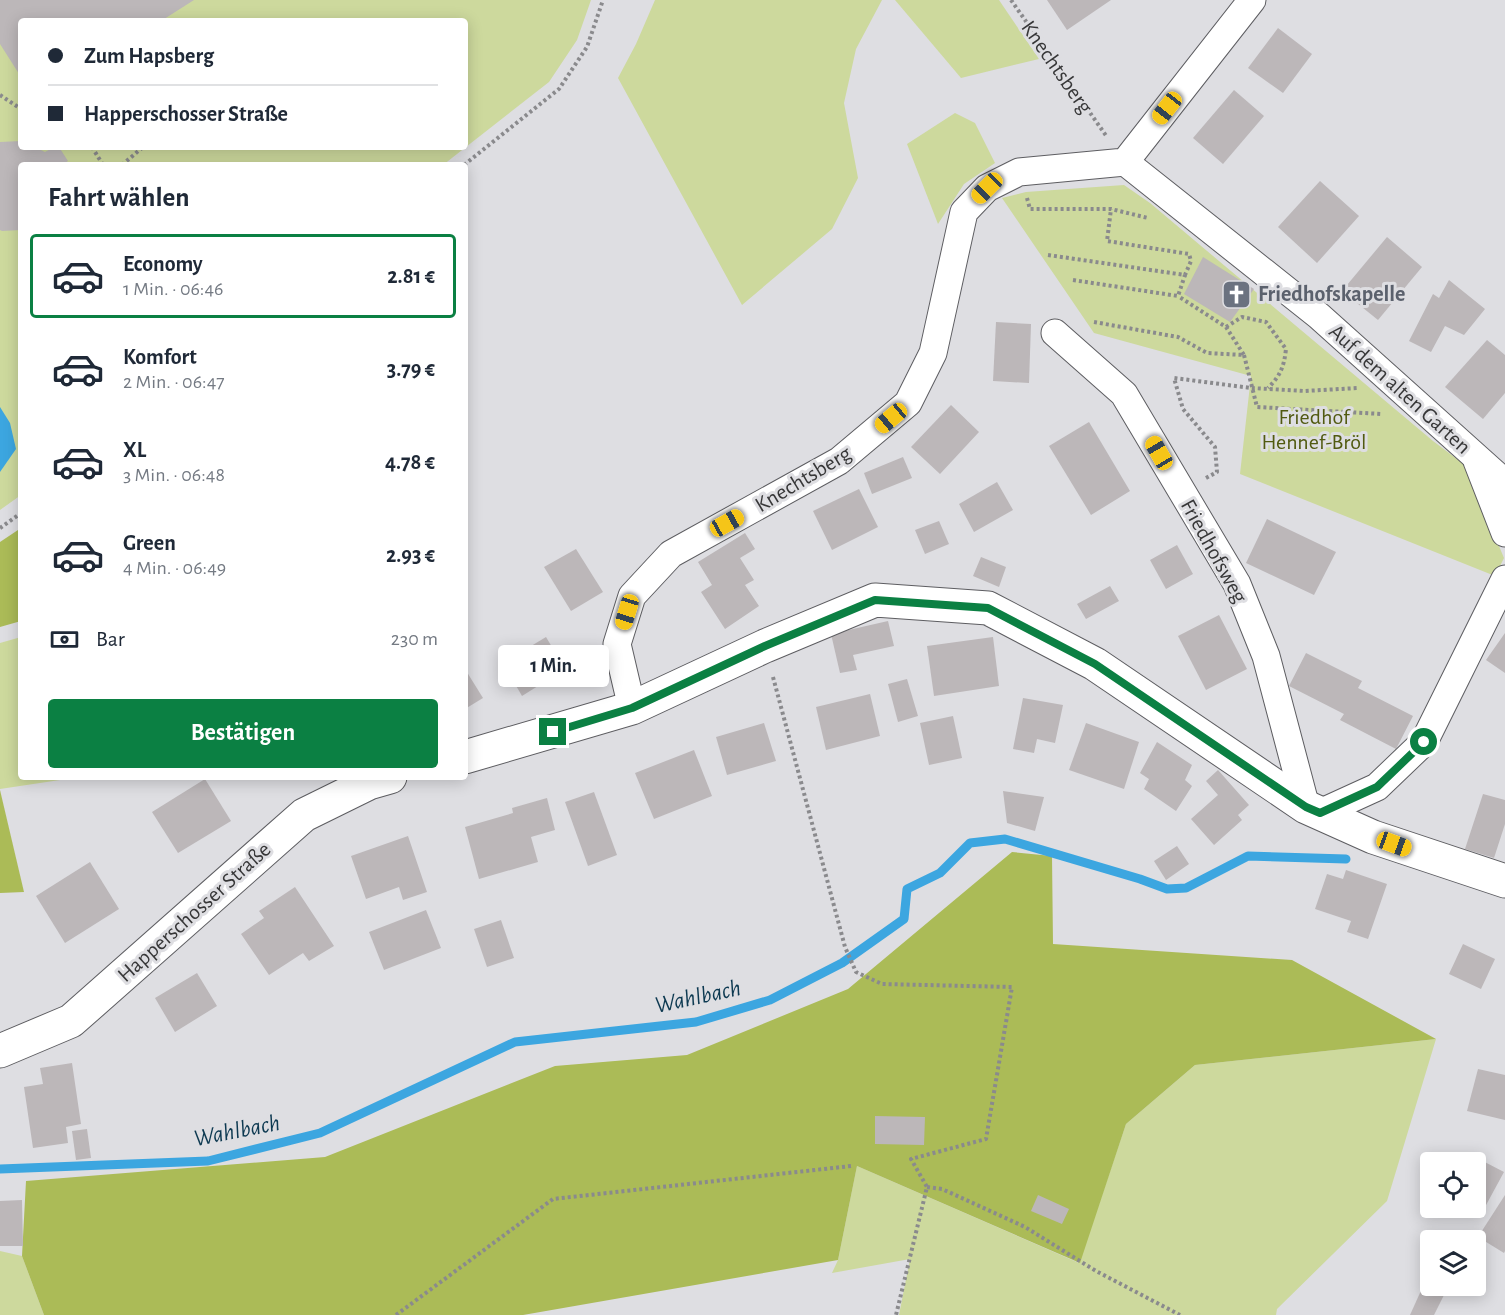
<!DOCTYPE html>
<html lang="de">
<head>
<meta charset="utf-8">
<style>
  body { margin:0; font-family:"Alegreya Sans",sans-serif; background:#f2f2f3; color:#1f2937; height:100vh; display:flex; flex-direction:column; font-size:22px; white-space:nowrap }
  * { box-sizing:border-box; margin:0 }
  p { font-size:20px; color:#747a83 }
  .icon { flex:none; width:33px; height:33px; fill:none; stroke:currentColor; stroke-width:2; stroke-linecap:round; stroke-linejoin:round }
  .map { position:relative; flex:1; overflow:hidden }
  .panel { position:absolute; left:18px; top:162px; width:450px; height:618px; display:flex; flex-direction:column; background:#fff; border-radius:6px; box-shadow:0 3px 15px #0003 }
  .panel>* { flex:none }
  .hud { position:absolute; left:18px; top:18px; width:450px; height:132px; border-radius:6px; box-shadow:0 3px 15px #0003; display:grid; align-content:center; height:132px; padding:0 30px; background:#fff }
  .fabs { position:absolute; left:1420px; top:1152px; display:grid; gap:12px }
  .fabs a { display:grid; place-items:center; width:66px; height:66px; border-radius:6px; background:#fff; box-shadow:0 3px 15px #0003; font-size:30px }
  .end { position:absolute; width:27px; height:27px; margin:-14px; border:8px solid #0b8043; background:#fff; box-shadow:0 0 0 3px #fff }
  .from { border-radius:50% }
  .bubble { position:absolute; height:42px; border-radius:6px; background:#fff; box-shadow:0 3px 15px #0003; font-size:20px; font-weight:600; line-height:42px; text-align:center }
  .car { position:absolute; width:18px; height:36px; margin:-18px -9px; border-radius:8px; box-shadow:0 0 4px 2px #0007; background:linear-gradient(#f5c518 24%,#345 0 40%,#f5c518 0 76%,#345 0 86%,#f5c518 0) }
  .hud b { display:flex; align-items:center; gap:21px; height:57px; font-size:22px }
  .hud b+b { border-top:2px solid #e0e1e3 }
  .hud i { width:15px; height:15px; background:#1f2937 }
  ul { padding:0; list-style:none }
  li { display:flex; align-items:center; gap:18px; height:84px; margin:0 12px 9px; padding:0 18px; border:3px solid transparent; border-radius:6px }
  li div { flex:1 }
  li b { display:block; font-size:22px }
  li em { font-style:normal; font-weight:600 }
  li.selected { border-color:#0b8043 }
  li>.icon { width:54px; height:54px; stroke-width:1.5 }
  h2 { padding:0 30px; font-size:27px; line-height:72px }
  .pay { display:flex; align-items:center; gap:15px; height:66px; padding:0 30px; font-size:22px }
  .pay p { margin-inline-start:auto }
  .button { display:flex; gap:12px; margin-top:auto; padding:12px 30px }
  .button a { flex:1; height:69px; border-radius:6px; background:#0b8043; color:#fff; font-size:24px; font-weight:600; line-height:69px; text-align:center }
  .map>svg:first-child { display:block }
  .green { fill:#cdd99d; fill-rule:evenodd }
  .forest { fill:#abbb57 }
  .water { fill:#3ca6e0 }
  .lines { fill:none; stroke-linecap:round; stroke-linejoin:round }
  .stream { stroke:#3ca6e0; stroke-width:9 }
  .building { fill:#bcb7b9 }
  .minor-casing { stroke:#5d5d61; stroke-width:29 }
  .tertiary-casing { stroke:#5d5d61; stroke-width:35 }
  .path { stroke:#8a8a8d; stroke-width:4; stroke-dasharray:3 3; stroke-linecap:butt }
  .minor { stroke:#fff; stroke-width:27 }
  .tertiary { stroke:#fff; stroke-width:33 }
  .route { stroke:#0b8043; stroke-width:8 }
  .labels { text-anchor:middle; dominant-baseline:central; stroke-width:6; stroke-linejoin:round; paint-order:stroke }
  .street-label { font-size:22px; fill:#373738; stroke:#dedee2 }
  .worship-label { font-size:22px; font-weight:bold; fill:#5b616d; stroke:#dedee2; text-anchor:start }
  .park-label { font-size:22px; fill:#515a11; stroke:#dedee2 }
  .water-label { font-size:24px; font-style:italic; fill:#0d3951; stroke:#dedee2 }
</style>
</head>
<body>
<div class="map">
<svg width="1505" height="1315" viewBox="0 0 1505 1315">
  <rect width="100%" height="100%" fill="#dedee2"/>
  <g class="green">
    <path d="M0,0H591L577,40L549,82L443,165H21V495L0,510ZM21,21H465V147H21Z"/>
    <path d="M655,0H882L856,49L844,103L858,178L832,229L742,305L618,78L636,44Z"/>
    <path d="M895,0H999L1039,59L961,78Z"/>
    <path d="M955,113L975,123L995,163L964,184L938,224L907,144Z"/>
    <path d="M1124,185L1150,203L1433,441L1465,465L1504,558L1495,576L1240,474L1251,376L1094,333L1002,198L1026,192Z"/>
    <path d="M21,637V777H80L0,789V643Z"/>
    <path d="M1436,1039L1387,1201L1277,1309L1276,1315H899L910,1259L832,1273L838,1260L857,1166L1079,1263L1126,1124L1195,1065Z"/>
    <path d="M0,1251L22,1256L44,1315H0Z"/>
  </g>
  <g class="forest">
    <path d="M21,528V621L0,627V542Z"/>
    <path d="M0,790L24,892L0,893Z"/>
    <path d="M1012,852L1052,856L1053,944L1292,960L1436,1039L1195,1065L1126,1124L1080,1263L857,1166L838,1260L523,1315H44L22,1256L26,1181L325,1157L555,1066L687,1055L848,989Z"/>
  </g>
  <path class="water" d="M0,407L10,423L16,449L0,472Z"/>
  <g class="lines">
    <path class="stream" d="M0,1169L208,1161L320,1133L515,1042L696,1022L770,1000L842,963L904,919L907,889L940,873L970,843L1005,839L1140,879L1167,889L1186,888L1248,856L1346,859"/>
  </g>
  <g class="building">
    <path d="M0,0H194L161,21H21V77L0,44Z"/>
    <path d="M1047,0H1111L1067,30Z"/>
    <path d="M1278,28L1312,54L1283,93L1248,68Z"/>
    <path d="M1234,90L1264,116L1223,164L1193,138Z"/>
    <path d="M21,141V147H35L45,152L54,147H59L68,161L62,165H21V230L2,231L0,230V142Z"/>
    <path d="M1320,181L1359,216L1317,263L1278,227Z"/>
    <path d="M1387,237L1422,267L1378,320L1342,291Z"/>
    <path d="M1203,257L1254,289L1230,322L1184,294Z"/>
    <path d="M1449,280L1485,309L1464,335L1445,326L1431,352L1409,341L1433,294L1439,298Z"/>
    <path d="M996,322L1031,324L1029,383L993,381Z"/>
    <path d="M1487,340L1505,355V393L1483,419L1445,387Z"/>
    <path d="M951,405L979,432L940,474L911,447Z"/>
    <path d="M1089,422L1130,491L1091,515L1049,446Z"/>
    <path d="M903,457L912,478L872,494L864,473Z"/>
    <path d="M997,482L1013,510L974,532L959,504Z"/>
    <path d="M859,489L878,527L832,550L813,511Z"/>
    <path d="M1267,519L1336,552L1314,595L1246,563Z"/>
    <path d="M939,521L949,544L925,554L915,530Z"/>
    <path d="M745,533L755,549L740,558L754,580L745,585L759,606L725,629L701,592L712,585L698,562Z"/>
    <path d="M1177,545L1193,574L1166,589L1150,560Z"/>
    <path d="M576,549L603,592L571,611L544,567Z"/>
    <path d="M981,557L1006,567L999,587L973,576Z"/>
    <path d="M1110,586L1119,601L1086,619L1077,604Z"/>
    <path d="M1219,615L1247,669L1206,690L1178,636Z"/>
    <path d="M888,621L894,646L853,655L857,670L840,673L831,634Z"/>
    <path d="M1505,633V673L1486,660Z"/>
    <path d="M546,637L565,669L522,696L503,663Z"/>
    <path d="M993,637L999,686L934,696L927,646Z"/>
    <path d="M1306,653L1362,681L1358,688L1413,716L1396,749L1340,720L1344,714L1289,686Z"/>
    <path d="M465,669L483,698L465,709Z"/>
    <path d="M907,679L918,716L898,722L888,684Z"/>
    <path d="M870,694L880,736L826,750L816,707Z"/>
    <path d="M1023,698L1063,705L1055,743L1037,739L1034,753L1013,749Z"/>
    <path d="M953,716L962,758L929,765L920,723Z"/>
    <path d="M764,723L776,761L727,775L716,737Z"/>
    <path d="M1086,723L1139,742L1124,789L1069,770Z"/>
    <path d="M1157,742L1192,765L1185,780L1192,786L1176,811L1144,789L1149,779L1140,773Z"/>
    <path d="M694,750L712,796L654,819L635,773Z"/>
    <path d="M1218,770L1249,805L1238,815L1242,820L1214,845L1191,819L1218,795L1206,781Z"/>
    <path d="M205,779L231,821L178,853L152,812Z"/>
    <path d="M1003,791L1044,797L1035,831L1007,823Z"/>
    <path d="M594,792L617,855L588,866L565,802Z"/>
    <path d="M1483,794L1505,800V824L1494,858L1465,849Z"/>
    <path d="M547,798L555,830L531,837L538,862L479,879L465,827L513,813L512,808Z"/>
    <path d="M408,836L427,892L403,900L399,887L366,899L351,856Z"/>
    <path d="M1177,846L1189,864L1166,880L1154,861Z"/>
    <path d="M90,862L119,909L65,943L36,896Z"/>
    <path d="M1346,870L1387,884L1368,939L1347,932L1351,921L1315,909L1327,874L1343,879Z"/>
    <path d="M295,887L334,946L309,961L303,953L269,975L241,934L264,918L259,911Z"/>
    <path d="M426,910L441,948L384,970L369,932Z"/>
    <path d="M501,920L514,958L487,967L474,929Z"/>
    <path d="M1463,944L1495,959L1481,989L1449,974Z"/>
    <path d="M197,973L217,1006L175,1032L155,998Z"/>
    <path d="M72,1063L81,1124L66,1127L68,1143L33,1148L24,1087L43,1084L40,1068Z"/>
    <path d="M1478,1069L1505,1075V1120L1467,1111Z"/>
    <path d="M875,1116L925,1117L924,1145L875,1144Z"/>
    <path d="M87,1129L91,1158L76,1160L72,1131Z"/>
    <path d="M1475,1157L1504,1172L1485,1207L1476,1202V1162H1472Z"/>
    <path d="M1038,1195L1069,1209L1062,1224L1031,1211Z"/>
    <path d="M1505,1195V1251L1504,1253L1478,1237Z"/>
    <path d="M22,1200L23,1246H0V1201Z"/>
    <path d="M1424,1284L1444,1295L1434,1315H1410Z"/>
  </g>
  <g class="lines">
    <defs>
      <g id="minor">
        <path d="M1125,162L1319,316L1505,483"/>
        <path d="M1055,333L1124,394L1237,584L1266,656L1306,807"/>
        <path d="M1477,461L1505,533"/>
        <path d="M632,708L617,644L632,596L671,554L839,461L908,403L933,353L964,212L987,188L1019,172L1125,162L1252,0"/>
        <path d="M1320,813L1377,787L1424,742L1505,579"/>
      </g>
      <g id="tertiary">
        <path d="M465,757L632,708L765,646L875,600L988,608L1095,664L1306,807L1373,837L1505,881"/>
        <path d="M0,1051L71,1021L304,815L369,783L390,777"/>
      </g>
    </defs>
    <use href="#minor" class="minor-casing"/>
    <use href="#tertiary" class="tertiary-casing"/>
    <g class="path">
      <path d="M1011,0L1107,137"/>
      <path d="M0,95L21,109"/>
      <path d="M92,147L103,165"/>
      <path d="M122,165L143,147"/>
      <path d="M464,165L559,89L587,47L603,0"/>
      <path d="M1027,198L1030,209H1111L1148,218"/>
      <path d="M1048,255L1185,275L1191,261L1189,254L1107,241L1111,209"/>
      <path d="M1073,280L1178,296L1185,275"/>
      <path d="M1094,322L1178,337L1207,353L1244,355L1226,327L1178,296"/>
      <path d="M1226,327L1242,317L1266,322L1286,349C1284,366 1281,375 1268,388"/>
      <path d="M1244,355L1257,407L1381,414"/>
      <path d="M1206,478L1217,472L1215,447L1183,409L1174,378L1251,388L1305,391L1358,388"/>
      <path d="M0,528L21,513"/>
      <path d="M773,677L845,947L856,972L882,984L1012,987L986,1139L911,1159L927,1187L896,1315"/>
      <path d="M927,1187L942,1189L1025,1227L1096,1271L1180,1315"/>
      <path d="M396,1315L553,1199L851,1166"/>
    </g>
    <use href="#minor" class="minor"/>
    <use href="#tertiary" class="tertiary"/>
  </g>
  <g class="lines">
    <path class="route" d="M553,732L632,708L765,646L875,600L988,608L1095,664L1306,807L1320,813L1377,787L1424,742"/>
  </g>
  <defs>
    <symbol id="church-square" viewBox="-11 -11 22 22"><rect x="-9" y="-9" width="18" height="18" rx="4" fill="#6b7280" stroke="#dedee2"/><path d="M-1.2-6h2.4v3.5h3.3v2.4h-3.3V6h-2.4V-.1h-3.3v-2.4h3.3Z" fill="#fff"/></symbol>
  </defs>
  <g fill-rule="evenodd">
    <use href="#church-square" x="1220" y="278" width="33" height="33"/>
  </g>
  <g class="labels">
    <g class="street-label">
      <text transform="translate(1057 67) rotate(55)">Knechtsberg</text>
      <text transform="translate(1400 389) rotate(42)">Auf dem alten Garten</text>
      <text transform="translate(803 479) rotate(-31)">Knechtsberg</text>
      <text transform="translate(1214 551) rotate(61)">Friedhofsweg</text>
      <text transform="translate(194 912) rotate(-42)">Happerschosser Straße</text>
    </g>
    <g class="worship-label">
      <text x="1258" y="294">Friedhofskapelle</text>
    </g>
    <g class="park-label">
      <text x="1314" y="417">Friedhof<tspan x="1314" dy="25">Hennef-Bröl</tspan></text>
    </g>
    <g class="water-label">
      <text transform="translate(698 997) rotate(-12)">Wahlbach</text>
      <text transform="translate(237 1131) rotate(-11)">Wahlbach</text>
    </g>
  </g>
</svg>
<div class="fabs">
<a><svg class="icon" aria-label="locate" viewBox="0 0 24 24"><circle cx="12" cy="12" r="6"/><path d="M12 2v4M12 18v4M2 12h4M18 12h4"/></svg></a>
<a><svg class="icon" aria-label="layers" viewBox="0 0 24 24"><path d="M12 4l9 5-9 5-9-5zM3 14l9 5 9-5"/></svg></a>
</div>
<i class="end from" style="left:1424px;top:742px"></i>
<i class="end" style="left:553px;top:732px"></i>
<div class="bubble" style="left:498px;top:645px;width:111px">1 Min.</div>
<i class="car" style="left:1167px;top:108px;rotate:218deg"></i>
<i class="car" style="left:987px;top:188px;rotate:225deg"></i>
<i class="car" style="left:891px;top:418px;rotate:230deg"></i>
<i class="car" style="left:1159px;top:453px;rotate:330deg"></i>
<i class="car" style="left:727px;top:523px;rotate:61deg"></i>
<i class="car" style="left:627px;top:612px;rotate:197deg"></i>
<i class="car" style="left:1394px;top:844px;rotate:110deg"></i>
<div class="hud">
<b><i class="from"></i>Zum Hapsberg</b>
<b><i></i>Happerschosser Straße</b>
</div>
<section class="panel">
<h2>Fahrt wählen</h2>
<ul>
<li class="selected"><svg class="icon" aria-label="car" viewBox="0 0 24 24"><path d="M5 17H2v-5l4-1 3-4h7l3 4 3 1v5h-3M9 17h6M6 11h13"/><circle cx="7" cy="17" r="2"/><circle cx="17" cy="17" r="2"/></svg><div><b>Economy</b><p>1 Min. · 06:46</p></div><em>2.81 €</em></li>
<li><svg class="icon" aria-label="car" viewBox="0 0 24 24"><path d="M5 17H2v-5l4-1 3-4h7l3 4 3 1v5h-3M9 17h6M6 11h13"/><circle cx="7" cy="17" r="2"/><circle cx="17" cy="17" r="2"/></svg><div><b>Komfort</b><p>2 Min. · 06:47</p></div><em>3.79 €</em></li>
<li><svg class="icon" aria-label="car" viewBox="0 0 24 24"><path d="M5 17H2v-5l4-1 3-4h7l3 4 3 1v5h-3M9 17h6M6 11h13"/><circle cx="7" cy="17" r="2"/><circle cx="17" cy="17" r="2"/></svg><div><b>XL</b><p>3 Min. · 06:48</p></div><em>4.78 €</em></li>
<li><svg class="icon" aria-label="car" viewBox="0 0 24 24"><path d="M5 17H2v-5l4-1 3-4h7l3 4 3 1v5h-3M9 17h6M6 11h13"/><circle cx="7" cy="17" r="2"/><circle cx="17" cy="17" r="2"/></svg><div><b>Green</b><p>4 Min. · 06:49</p></div><em>2.93 €</em></li>
</ul>
<div class="pay"><svg class="icon" aria-label="cash" viewBox="0 0 24 24"><path d="M3 7h18v10H3z"/><circle cx="12" cy="12" r="2"/></svg>Bar<p>230 m</p></div>
<div class="button"><a>Bestätigen</a></div>
</section>
</div>
</body>
</html>
